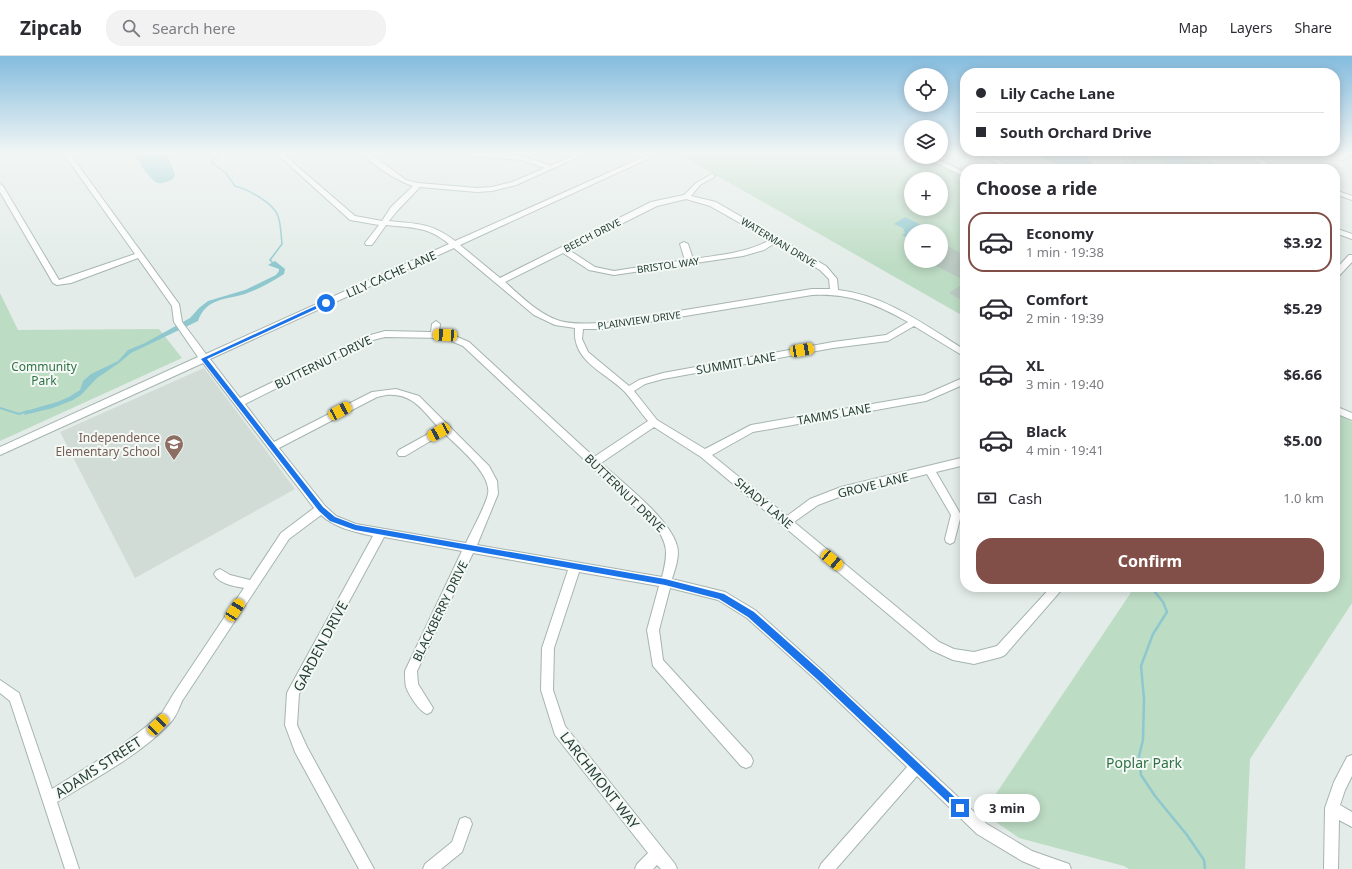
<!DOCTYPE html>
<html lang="en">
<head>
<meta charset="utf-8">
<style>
  body { margin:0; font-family:"Noto Sans",sans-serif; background:#f2f2f3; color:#2b2b33; height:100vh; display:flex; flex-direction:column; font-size:15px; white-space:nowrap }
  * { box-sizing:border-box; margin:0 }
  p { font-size:13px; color:#7c7c81 }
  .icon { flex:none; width:22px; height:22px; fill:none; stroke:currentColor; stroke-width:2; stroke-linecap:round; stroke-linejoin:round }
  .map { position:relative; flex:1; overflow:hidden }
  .side { position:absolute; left:960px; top:108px; width:380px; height:428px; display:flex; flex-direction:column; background:#fff; border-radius:16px; box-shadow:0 2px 10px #0003 }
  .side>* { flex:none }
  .top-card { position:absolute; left:960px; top:12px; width:380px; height:88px; border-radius:16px; box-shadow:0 2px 10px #0003; display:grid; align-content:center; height:88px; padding:0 16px; background:#fff }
  .controls { position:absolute; left:904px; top:12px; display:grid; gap:8px }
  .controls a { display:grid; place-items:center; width:44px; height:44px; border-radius:50%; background:#fff; box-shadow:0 2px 10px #0003; font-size:20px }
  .end { position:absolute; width:18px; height:18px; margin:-9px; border:5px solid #1a73e8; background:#fff; box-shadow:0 0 0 2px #fff }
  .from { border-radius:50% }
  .bubble { position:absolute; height:28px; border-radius:14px; background:#fff; box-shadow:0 2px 10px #0003; font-size:13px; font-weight:700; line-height:28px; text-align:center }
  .car { position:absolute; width:12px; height:24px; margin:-12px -6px; border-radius:5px; box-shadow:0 0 3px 1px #0007; background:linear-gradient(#f5c518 24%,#345 0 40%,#f5c518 0 76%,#345 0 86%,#f5c518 0) }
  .top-card b { display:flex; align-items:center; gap:14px; height:38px; font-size:15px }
  .top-card b+b { border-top:1px solid #e1e1e2 }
  .top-card i { width:10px; height:10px; background:#2b2b33 }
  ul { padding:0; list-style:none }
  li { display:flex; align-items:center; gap:12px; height:60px; margin:0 8px 6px; padding:0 8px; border:2px solid transparent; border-radius:16px }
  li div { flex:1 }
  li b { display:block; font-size:15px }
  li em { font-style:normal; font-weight:700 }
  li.on { border-color:#814f48 }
  li>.icon { width:36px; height:36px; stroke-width:1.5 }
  h2 { padding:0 16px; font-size:18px; line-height:48px }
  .pay { display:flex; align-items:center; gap:10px; height:44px; padding:0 16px; font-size:15px }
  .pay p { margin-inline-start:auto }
  .action { display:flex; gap:8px; margin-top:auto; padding:8px 16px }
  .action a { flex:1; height:46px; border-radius:16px; background:#814f48; color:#fff; font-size:16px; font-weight:700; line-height:46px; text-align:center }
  header { display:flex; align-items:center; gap:24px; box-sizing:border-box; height:56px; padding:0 20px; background:#fff; border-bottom:1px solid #e1e1e2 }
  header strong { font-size:19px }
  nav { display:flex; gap:22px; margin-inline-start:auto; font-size:14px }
  .search { width:280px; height:36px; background:#f2f2f3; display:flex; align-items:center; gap:10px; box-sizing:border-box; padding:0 14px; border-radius:16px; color:#7c7c81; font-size:15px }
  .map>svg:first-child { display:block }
  .built { fill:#d1dcd7 }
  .green { fill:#bddcc4; fill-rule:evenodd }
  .water { fill:#8ec8ce }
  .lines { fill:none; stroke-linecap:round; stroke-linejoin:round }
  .stream-far2 { stroke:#8ec8ce; stroke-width:1.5 }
  .stream-far1 { stroke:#8ec8ce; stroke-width:2 }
  .stream { stroke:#8ec8ce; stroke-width:2.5 }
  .building { fill:#bbcac3 }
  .minor-casing { stroke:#a6b4af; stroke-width:2 }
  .minor { fill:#fff; fill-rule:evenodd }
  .route { fill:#1a73e8 }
  .labels { text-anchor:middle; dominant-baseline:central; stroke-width:4; stroke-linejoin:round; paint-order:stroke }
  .far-street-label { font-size:10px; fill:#243d35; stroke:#f4f9f6 }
  .street-label { font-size:12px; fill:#243d35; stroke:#f4f9f6 }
  .park-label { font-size:12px; fill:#307246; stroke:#f4f9f6 }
  .education-label { font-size:12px; fill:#785e54; stroke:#f4f9f6; text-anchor:end }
  .near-street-label { font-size:14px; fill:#243d35; stroke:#f4f9f6 }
  .near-park-label { font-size:14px; fill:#307246; stroke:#f4f9f6 }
</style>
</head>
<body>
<header>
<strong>Zipcab</strong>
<div class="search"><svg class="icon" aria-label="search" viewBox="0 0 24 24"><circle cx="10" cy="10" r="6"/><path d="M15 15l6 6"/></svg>Search here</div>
<nav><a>Map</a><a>Layers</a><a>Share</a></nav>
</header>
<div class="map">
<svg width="1352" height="813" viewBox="0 0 1352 813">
  <rect width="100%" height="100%" fill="#e3ece8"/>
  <path class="built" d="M204,312L295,433L135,522L60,376Z"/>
  <g class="green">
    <path d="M679,98H911V101H920L965,122V261ZM911,123H941V153H911ZM911,175H941V205H911Z"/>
    <path d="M1130,98H1198L1196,100L1229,113H1134L1129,102Z"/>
    <path d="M0,237L18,274L159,273L182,302L0,385Z"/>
    <path d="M1335,357L1352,366V547L1250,703L1245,813H1129L1124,810L1019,782L983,757L1130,538L1132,531H1335Z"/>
  </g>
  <g class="water">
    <path d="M134,98H170L168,100L175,119L173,123C169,125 163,128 158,127C150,125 138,104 134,98Z"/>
    <path d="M1039,98H1084L1097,113H1068L1038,100L1037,99Z"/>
    <path d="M1153,98H1172L1213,113H1172Z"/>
    <path d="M905,161L923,170L919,175H911V184L902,179L905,177L903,172L894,168Z"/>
    <path d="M275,205L285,213L284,218C272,226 259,233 245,238C225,244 206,242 198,265L131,297L119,307L97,322L81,339L73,344L53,352L24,359L26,355L57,346L69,341L80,334L83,325L91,318L118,305L128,294L145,287L190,262L199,252L208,245L245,234L276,219L279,215V213L268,209Z"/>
  </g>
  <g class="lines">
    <g class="stream-far2">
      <path d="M220,98L211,106L226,117L235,130C247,133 274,147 278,160C281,168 281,179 282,188L270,204L273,207"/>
      <path d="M1121,98L1130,113"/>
    </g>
    <path class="stream-far1" d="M0,352L19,358L28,355"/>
    <path class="stream" d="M1151,531L1163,546L1167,556L1153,578L1141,610L1144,643L1143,684L1139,700L1141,719L1155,740L1187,779L1204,804L1205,813"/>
  </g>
  <g class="building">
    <path d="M947,190L965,199V225L927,205H941V193Z"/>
    <path d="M965,226V246L949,237Z"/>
  </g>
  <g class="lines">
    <defs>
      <g id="minor">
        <path d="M64,98H70L179,248L182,266L206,298L449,188C427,170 413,172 386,169L372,189H366L365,187L379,169L350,164L277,98H283L355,160L382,165L391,151L413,130C400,126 371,109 364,98H371L406,124L418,127L477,132L492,131L512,126L545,112L522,104L471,100L468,98C496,98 524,97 550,110L577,98H585L516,129L492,135L477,136L420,131L397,155L389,165C418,168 432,167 455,185L648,99L661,98L660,99L652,101L460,189L500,222L651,146L684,139L696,127L712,118L715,120L714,121L700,129L691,140L716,146L826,210L837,223L838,234C885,239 925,269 965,294V301L914,270L888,285L833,292L663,323L645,328L634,335L657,364L705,393L751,369L924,339L965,321V328L926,345L753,376L712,399L787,460L810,443L841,431L965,401V409L936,416L961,459L954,486L950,488L946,486L945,483L951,459L927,418L847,438L818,449L794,466L939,586L954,593L974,596L997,590L1051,531H1064L1005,599L1001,601L974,608L953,604L931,594L701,401L654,371L601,407C622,426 670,463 677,490C680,500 675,513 672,523L725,536L755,554L825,617L987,768L1032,795L1069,808L1071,813H1041L1022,805L977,778L917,720L836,813H819L821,808L907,711L817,625L747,562L718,544L670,532L659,574L663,604L751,700L753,705L751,710L746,712L741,710L653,610L647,574L659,530L579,516L554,592L553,634L565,670L675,808L677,813H661L657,809L653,813H635L637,808L648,797L555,679L541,634L542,592L568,514L473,497L417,615L418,628L433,652L431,656L427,658C419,655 409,639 406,631C405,626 405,620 405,615L462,495L384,481L299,638L297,669L307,691L374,813H359L295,696L285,669L287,637L289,633L373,480C355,476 335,472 321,459L289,483L182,645C179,652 176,661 170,667C139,700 95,722 57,746L79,813H65L10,645L0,637V624L19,637L52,733L118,692L147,670L162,657L174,637L244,532C234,530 219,528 214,518L216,515L220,513L230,519L250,524L281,477L314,452L203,307L0,399V391L198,301L174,266L172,250L138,202L71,227L57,229L53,227L0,136V128L3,130L59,224L135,198ZM686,143L710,150L770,184C746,197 720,199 693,203L688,188L684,186L680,188L685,204L614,215L595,211L569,194L657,150ZM775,187L820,214L829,223L830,233H812L606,267C591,267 574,269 560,265C538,258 521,240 505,226L563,197L589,214L614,219L743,200L764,194ZM454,192L534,259L555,269L575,272C572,306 604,315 625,336C633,345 640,356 648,365L594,401L469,286L448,277L439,276L440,268L436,265L432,268L431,276L385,275L367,280L240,342L210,303ZM812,239C850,237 876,248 908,266L886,279L833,286L663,317L639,324L629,330L588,296L582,283L583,273H606ZM385,281L444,282L463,290L653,468C669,487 668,498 662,521L477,489L498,438L497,425L489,410L419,340L396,333L372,336L274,386L245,348L373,284ZM386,339C413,337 422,354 439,372L399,394L397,397L399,400H405L444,377C458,391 492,418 488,438C485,451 472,474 466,487L356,468L336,460L325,450L279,392L377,341Z"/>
        <path d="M977,98H985L1018,113H1009Z"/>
        <path d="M1251,98H1257L1259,101L1277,113C1267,113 1255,108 1251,98Z"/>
        <path d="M1344,98H1351L1343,104H1339V102Z"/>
        <path d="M924,101H932L965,116V121Z"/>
        <path d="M1335,134L1352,140V144L1335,138Z"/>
        <path d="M1335,172L1352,178V183L1335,177Z"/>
        <path d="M1349,199H1352V206L1338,221H1335V214Z"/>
        <path d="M1335,350L1352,357V364L1335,357Z"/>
        <path d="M1352,699V720L1345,734L1340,749L1352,756V771L1339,764L1338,813H1324L1325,752L1334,726L1347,701Z"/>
        <path d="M465,761L470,763L472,768L462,796L441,813H423L425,808L452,786L460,763Z"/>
      </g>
    </defs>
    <use href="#minor" class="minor-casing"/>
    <use href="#minor" class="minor"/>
  </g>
  <linearGradient id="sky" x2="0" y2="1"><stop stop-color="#84bcde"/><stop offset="0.46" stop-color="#f2f6f5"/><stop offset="1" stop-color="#f2f6f5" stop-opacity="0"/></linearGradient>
  <rect width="1352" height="211" fill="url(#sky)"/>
  <path class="route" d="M324,246L329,247L207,303L323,451L335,461L356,469L665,523L724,538L754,556L824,618L963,749L964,752L963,755L960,757L957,755L818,624L748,561L719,543L665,529L355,474L330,465L319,455L201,303Z"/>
  <defs>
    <symbol id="school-pin" viewBox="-11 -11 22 30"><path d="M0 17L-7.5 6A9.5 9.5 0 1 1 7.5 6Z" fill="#8d6e63" stroke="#f4f9f6"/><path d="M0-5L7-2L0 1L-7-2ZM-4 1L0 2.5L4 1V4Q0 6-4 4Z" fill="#fff"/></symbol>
  </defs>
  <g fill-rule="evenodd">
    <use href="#school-pin" x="163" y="377" width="22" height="30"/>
  </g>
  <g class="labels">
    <g class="far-street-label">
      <text transform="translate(592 179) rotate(-27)">BEECH DRIVE</text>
      <text transform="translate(779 186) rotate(31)">WATERMAN DRIVE</text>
      <text transform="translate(668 209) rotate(-8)">BRISTOL WAY</text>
      <text transform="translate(639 264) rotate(-8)">PLAINVIEW DRIVE</text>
    </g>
    <g class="street-label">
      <text transform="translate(391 218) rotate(-24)">LILY CACHE LANE</text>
      <text transform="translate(323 306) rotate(-26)">BUTTERNUT DRIVE</text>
      <text transform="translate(736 307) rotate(-10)">SUMMIT LANE</text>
      <text transform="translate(834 358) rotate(-10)">TAMMS LANE</text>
      <text transform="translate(873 429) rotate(-14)">GROVE LANE</text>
      <text transform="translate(625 437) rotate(44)">BUTTERNUT DRIVE</text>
      <text transform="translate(764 447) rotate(40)">SHADY LANE</text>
      <text transform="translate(440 555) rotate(-64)">BLACKBERRY DRIVE</text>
    </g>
    <g class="park-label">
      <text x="44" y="310">Community<tspan x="44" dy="14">Park</tspan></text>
    </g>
    <g class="education-label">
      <text x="160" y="381">Independence<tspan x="160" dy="14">Elementary School</tspan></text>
    </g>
    <g class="near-street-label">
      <text transform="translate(320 590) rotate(-62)">GARDEN DRIVE</text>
      <text transform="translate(98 711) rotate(-33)">ADAMS STREET</text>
      <text transform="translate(600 724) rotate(52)">LARCHMONT WAY</text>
    </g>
    <g class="near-park-label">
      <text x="1144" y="706">Poplar Park</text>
    </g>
  </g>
</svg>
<div class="controls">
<a><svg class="icon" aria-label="locate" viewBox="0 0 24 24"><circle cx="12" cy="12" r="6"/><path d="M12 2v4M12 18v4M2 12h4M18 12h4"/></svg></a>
<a><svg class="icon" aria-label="layers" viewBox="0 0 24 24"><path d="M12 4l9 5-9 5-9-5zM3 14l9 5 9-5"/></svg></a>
<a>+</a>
<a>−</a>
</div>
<i class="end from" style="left:326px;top:247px"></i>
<i class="end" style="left:960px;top:752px"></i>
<div class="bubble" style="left:974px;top:738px;width:66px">3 min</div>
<i class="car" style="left:445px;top:279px;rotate:273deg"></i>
<i class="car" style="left:802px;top:294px;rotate:80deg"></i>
<i class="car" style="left:340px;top:355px;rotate:62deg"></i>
<i class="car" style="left:439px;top:376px;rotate:241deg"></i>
<i class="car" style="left:832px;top:504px;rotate:130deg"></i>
<i class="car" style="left:235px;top:554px;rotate:33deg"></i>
<i class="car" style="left:158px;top:669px;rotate:45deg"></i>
<div class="top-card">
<b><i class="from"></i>Lily Cache Lane</b>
<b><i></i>South Orchard Drive</b>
</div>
<section class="side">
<h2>Choose a ride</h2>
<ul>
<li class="on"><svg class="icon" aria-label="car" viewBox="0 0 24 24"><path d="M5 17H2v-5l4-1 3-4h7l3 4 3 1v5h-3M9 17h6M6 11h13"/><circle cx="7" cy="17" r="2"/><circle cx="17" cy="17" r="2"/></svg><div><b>Economy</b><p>1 min · 19:38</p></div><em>$3.92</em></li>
<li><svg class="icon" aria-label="car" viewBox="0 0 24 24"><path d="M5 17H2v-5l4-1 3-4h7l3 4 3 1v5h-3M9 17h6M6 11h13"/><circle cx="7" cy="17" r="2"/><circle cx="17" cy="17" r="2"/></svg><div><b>Comfort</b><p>2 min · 19:39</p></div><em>$5.29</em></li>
<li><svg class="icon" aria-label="car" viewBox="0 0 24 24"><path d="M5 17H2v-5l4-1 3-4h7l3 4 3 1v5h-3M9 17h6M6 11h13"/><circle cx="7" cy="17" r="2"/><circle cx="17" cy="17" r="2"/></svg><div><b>XL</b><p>3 min · 19:40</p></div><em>$6.66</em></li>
<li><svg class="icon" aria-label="car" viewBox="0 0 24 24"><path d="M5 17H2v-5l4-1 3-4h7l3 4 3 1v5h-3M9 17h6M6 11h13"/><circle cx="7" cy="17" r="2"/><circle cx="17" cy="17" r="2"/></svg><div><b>Black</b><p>4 min · 19:41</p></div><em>$5.00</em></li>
</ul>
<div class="pay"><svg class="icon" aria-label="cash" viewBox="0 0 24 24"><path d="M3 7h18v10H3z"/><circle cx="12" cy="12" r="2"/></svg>Cash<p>1.0 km</p></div>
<div class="action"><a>Confirm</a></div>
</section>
</div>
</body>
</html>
